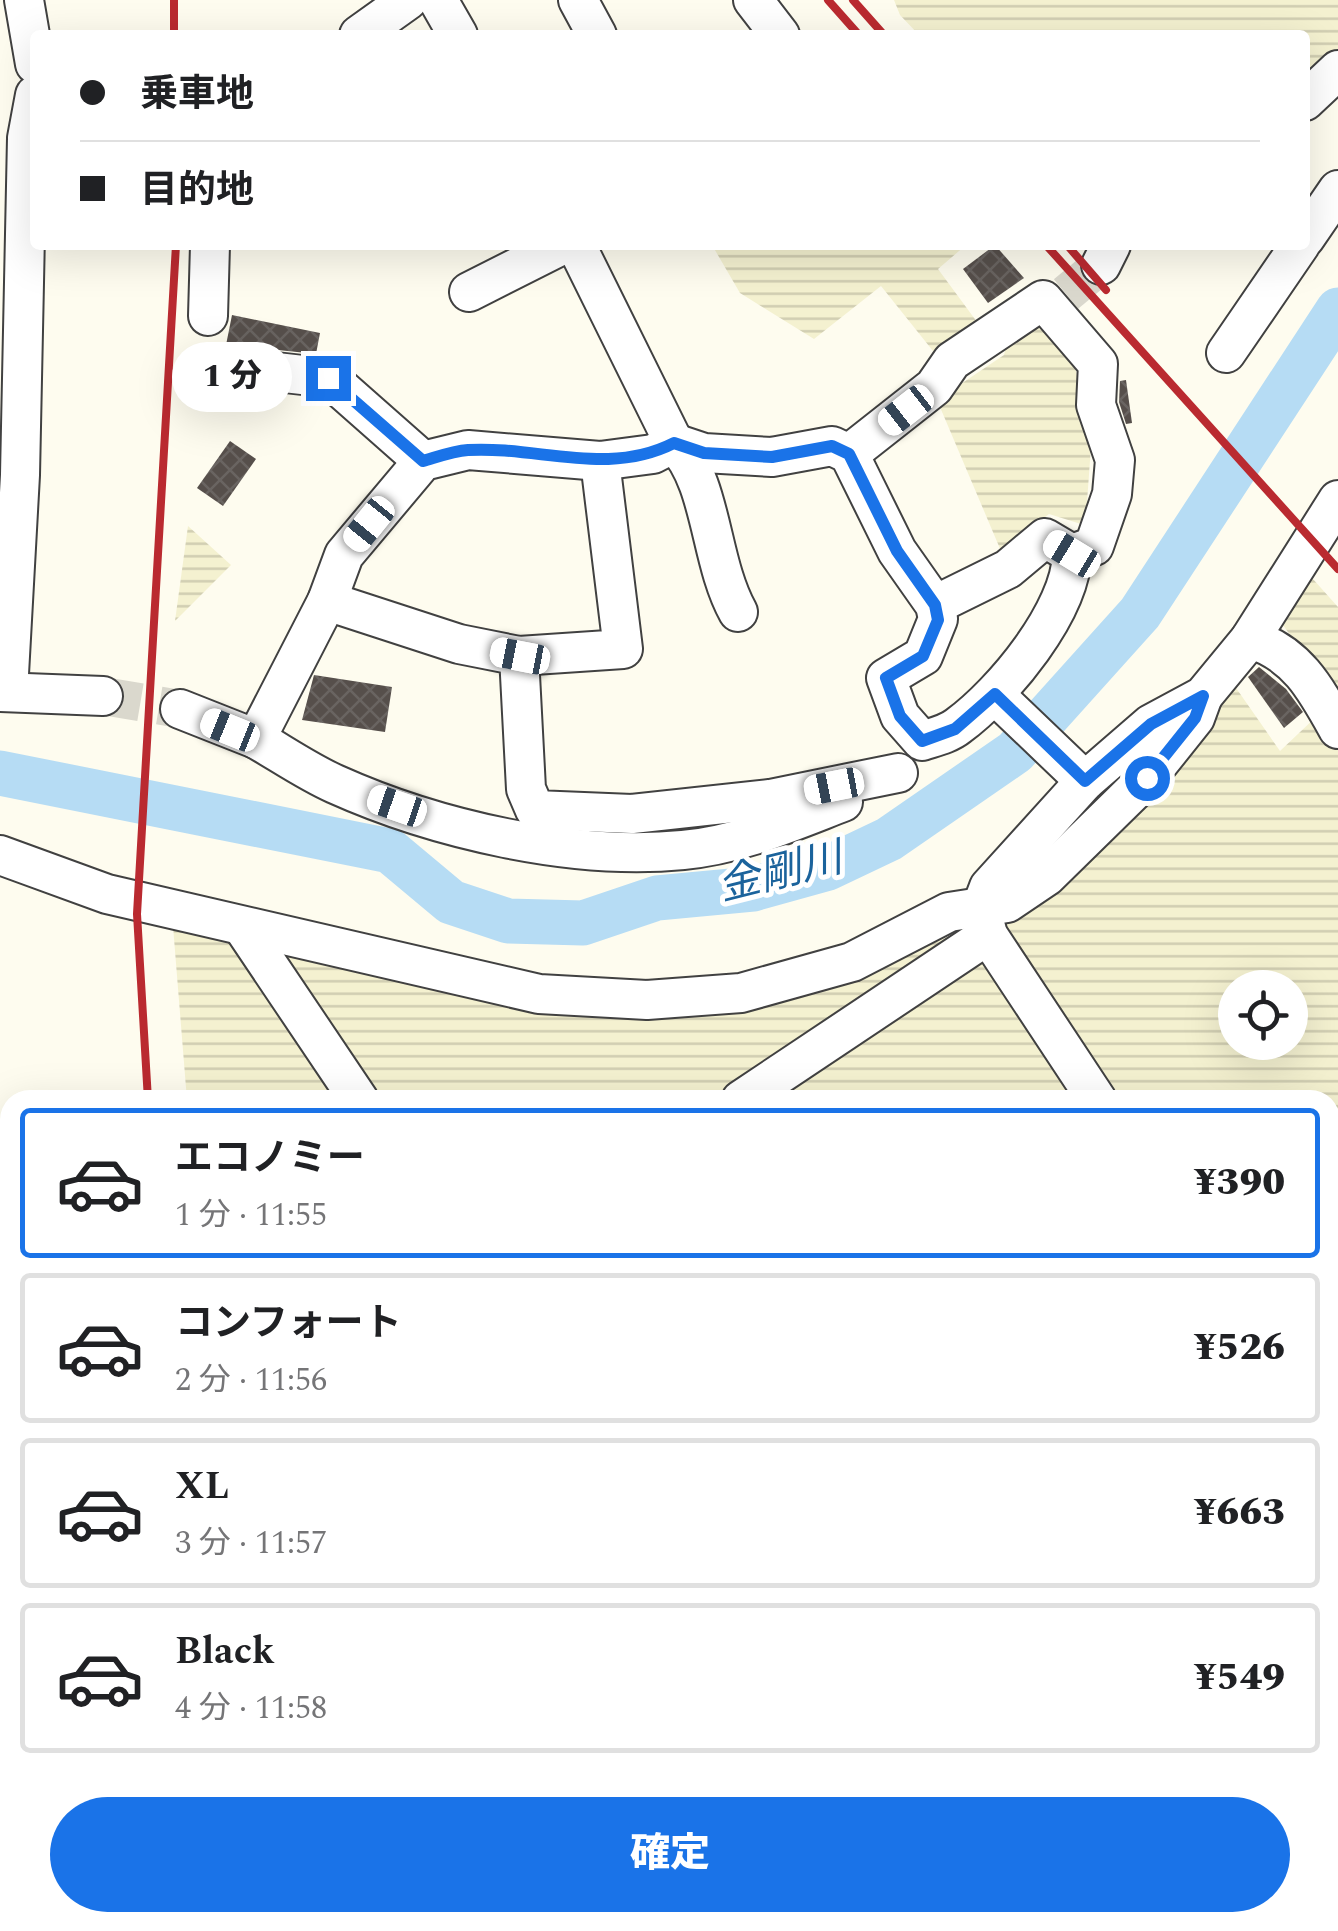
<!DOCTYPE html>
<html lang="ja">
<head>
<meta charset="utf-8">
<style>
  body { margin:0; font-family:Spectral,"Noto Sans JP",serif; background:#f6f6f6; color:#202124; height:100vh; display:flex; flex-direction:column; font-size:38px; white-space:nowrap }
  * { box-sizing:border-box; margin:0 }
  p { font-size:32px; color:#757577 }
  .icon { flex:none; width:55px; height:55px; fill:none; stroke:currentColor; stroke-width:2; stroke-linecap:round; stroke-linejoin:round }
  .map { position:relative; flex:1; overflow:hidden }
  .side { position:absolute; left:0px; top:1090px; width:1340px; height:842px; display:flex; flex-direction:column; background:#fff; border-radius:30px 30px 0 0; box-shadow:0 10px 40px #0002 }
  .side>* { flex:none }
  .guide { position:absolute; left:30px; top:30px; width:1280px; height:220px; border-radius:10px; box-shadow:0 10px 40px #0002; display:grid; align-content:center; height:220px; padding:0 50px; background:#fff }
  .controls { position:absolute; left:1218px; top:970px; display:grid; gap:20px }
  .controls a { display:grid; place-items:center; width:90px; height:90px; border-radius:50%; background:#fff; box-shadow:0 10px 40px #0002; font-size:50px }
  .end { position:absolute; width:45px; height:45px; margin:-22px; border:12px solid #1a73e8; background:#fff; box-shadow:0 0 0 5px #fff }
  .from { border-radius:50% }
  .bubble { position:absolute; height:70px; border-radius:35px; background:#fff; box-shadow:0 10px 40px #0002; font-size:32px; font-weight:800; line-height:70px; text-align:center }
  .car { position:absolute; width:30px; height:60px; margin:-30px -15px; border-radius:12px; box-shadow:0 0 8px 2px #0007; background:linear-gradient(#fff 24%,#345 0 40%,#fff 0 76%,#345 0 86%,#fff 0) }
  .guide b { display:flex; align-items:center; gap:35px; height:95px; font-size:38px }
  .guide b+b { border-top:2px solid #e0e0e0 }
  .guide i { width:25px; height:25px; background:#202124 }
  ul { padding:18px 0 0; list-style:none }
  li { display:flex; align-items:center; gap:30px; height:150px; margin:0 20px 15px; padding:0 30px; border:5px solid #e0e0e0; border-radius:10px }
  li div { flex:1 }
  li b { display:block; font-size:38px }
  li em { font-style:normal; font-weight:800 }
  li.active { border-color:#1a73e8 }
  li>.icon { width:90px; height:90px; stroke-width:1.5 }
  .cta { display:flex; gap:20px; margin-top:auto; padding:20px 50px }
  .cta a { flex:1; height:115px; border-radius:60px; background:#1a73e8; color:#fff; font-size:40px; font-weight:800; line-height:115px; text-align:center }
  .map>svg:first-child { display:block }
  .farmland { fill:url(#farmland-rules); fill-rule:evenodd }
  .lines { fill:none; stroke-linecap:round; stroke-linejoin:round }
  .stream { stroke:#3f91c9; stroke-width:8 }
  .river { stroke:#b6dcf4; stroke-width:45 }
  .building { fill:url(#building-cross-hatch) }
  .minor-tunnel { stroke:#dad8cd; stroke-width:38; stroke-dasharray:38 19; stroke-linecap:butt }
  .minor-casing { stroke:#414141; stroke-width:42 }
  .minor { stroke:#fff; stroke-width:38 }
  .rail { stroke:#ba2a30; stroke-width:8 }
  .route { stroke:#1a73e8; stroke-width:12 }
  .labels { text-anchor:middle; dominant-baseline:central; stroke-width:10; stroke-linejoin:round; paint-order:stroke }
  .water-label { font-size:42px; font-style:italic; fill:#1b639c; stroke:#fff }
</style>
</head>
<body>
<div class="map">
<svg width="1338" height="1931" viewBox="0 0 1338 1931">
  <defs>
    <pattern id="farmland-rules" width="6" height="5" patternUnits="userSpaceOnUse" patternTransform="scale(2.5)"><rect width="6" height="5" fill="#f4f1d0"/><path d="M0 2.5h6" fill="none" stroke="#d0cdb1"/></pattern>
    <pattern id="building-cross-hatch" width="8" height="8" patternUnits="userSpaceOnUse" patternTransform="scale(2.5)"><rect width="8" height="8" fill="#564f4b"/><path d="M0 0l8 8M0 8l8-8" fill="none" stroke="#696461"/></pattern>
  </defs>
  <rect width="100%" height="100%" fill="#fefcef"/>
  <g class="farmland">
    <path d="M894,0H1338V58L1305,90V35H919L900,15Z"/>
    <path d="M712,245H966L938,269L980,326L937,356L881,286L814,339L740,293Z"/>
    <path d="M1038,311L1072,356L1092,433L1086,516L1081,524L1049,514L1001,551L937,400L1004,355L1012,325Z"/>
    <path d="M188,526L231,565L175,621Z"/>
    <path d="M1304,569L1338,607V1618L1330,1624V1100H187L173,926L529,1001L843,971L996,921L1227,675L1280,751L1336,698L1277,617ZM1235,988H1290V1042H1235Z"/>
    <path d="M1338,1721V1931H1050L1058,1922H1330V1727Z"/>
  </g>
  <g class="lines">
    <g class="stream">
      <path d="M653,1931L675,1922"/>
      <path d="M988,1931L992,1922"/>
    </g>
    <g class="river">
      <path d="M0,773L390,851L451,902L508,921L583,923L657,898L753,889L828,868L889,839L1015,752L1140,613L1338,310"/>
      <path d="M1330,1683L1338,1678"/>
    </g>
  </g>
  <g class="building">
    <path d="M995,245L1024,278L988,303L963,269Z"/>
    <path d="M232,315L320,333L316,354L278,350L260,357L225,350Z"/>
    <path d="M1126,380L1132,423L1126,424L1119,402L1120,381Z"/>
    <path d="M230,441L256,459L223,506L197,488Z"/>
    <path d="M1259,667L1286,689L1303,712L1284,728L1248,677Z"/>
    <path d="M314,675L392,687L385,732L302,720Z"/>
  </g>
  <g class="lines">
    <g class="minor-tunnel">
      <path d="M1066,294L1101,265"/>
      <path d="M103,696L180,709"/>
    </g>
    <defs>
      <g id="minor">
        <path d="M24,0L35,64"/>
        <path d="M438,0L458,35"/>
        <path d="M578,0L597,35"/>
        <path d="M753,0L780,35"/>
        <path d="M359,35L408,0"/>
        <path d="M1305,101L1338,70"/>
        <path d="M1305,238L1338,190"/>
        <path d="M576,245L674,443C713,482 709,560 738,612"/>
        <path d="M1101,265L1111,245"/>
        <path d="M469,292L562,245"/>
        <path d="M208,316L210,245"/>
        <path d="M1226,353L1300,245"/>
        <path d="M276,372L329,378L423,461"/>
        <path d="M849,454L934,387L952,361L1043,300L1098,364L1096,405L1115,460L1112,494L1094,546L1072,554L1045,538L1008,569L935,605"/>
        <path d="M327,601L459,644L519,656L526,789L535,810L632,814L770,799L898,773"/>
        <path d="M1250,639C1296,652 1316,689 1338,729"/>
        <path d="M519,656L623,649L600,461"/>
        <path d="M0,692L103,696"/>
        <path d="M8,692L20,475L27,138L35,95"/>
        <path d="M995,695L1085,781"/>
        <path d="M180,709L256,739L327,601L344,555L423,461L468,450L600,461L653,454L674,443L704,453L772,457L832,446L849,454L897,551L935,605L938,619L923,656L886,678L900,716L922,741C934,737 948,734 958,726C1003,693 1071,611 1072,554"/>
        <path d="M256,739C282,754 308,772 335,784C435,829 573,861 683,850C739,845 791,822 843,802"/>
        <path d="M0,855L107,894L539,994L647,1000L741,993L852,962L949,912L1007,903L1047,876L1147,778L1195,718L1203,696"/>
        <path d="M242,926L359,1100"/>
        <path d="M741,1100L988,935"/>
        <path d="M1097,1100L988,935L981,908L989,887L1085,781L1151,724L1203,696L1250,639L1338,500"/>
        <path d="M1330,1435L1338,1446"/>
        <path d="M1330,1651L1338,1645"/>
      </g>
    </defs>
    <use href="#minor" class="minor-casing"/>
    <use href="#minor" class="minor"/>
    <g class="rail">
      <path d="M174,0V35"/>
      <path d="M828,0L859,35"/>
      <path d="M853,0L884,35"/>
      <path d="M1046,245L1338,569"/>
      <path d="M1067,245L1106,290"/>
      <path d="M148,1100L137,914L176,245"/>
      <path d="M440,1922L446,1931"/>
    </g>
  </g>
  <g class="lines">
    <path class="route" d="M328,378L423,461C437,457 453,451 468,450C538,446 607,477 674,443L704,453L772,457L832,446L849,454L897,551L935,605L938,620L923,656L886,678L900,716L922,741L955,729L995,694L1085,781L1151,724L1203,696L1195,718L1147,778"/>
  </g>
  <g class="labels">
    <g class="water-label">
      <text transform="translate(780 873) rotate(-14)">金剛川</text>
    </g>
  </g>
</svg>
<div class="controls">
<a><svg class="icon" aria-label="locate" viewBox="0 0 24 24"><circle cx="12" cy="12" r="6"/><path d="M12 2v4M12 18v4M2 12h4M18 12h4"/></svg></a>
</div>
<i class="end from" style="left:1147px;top:778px"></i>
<i class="end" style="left:328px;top:378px"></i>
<div class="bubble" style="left:172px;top:342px;width:120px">1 分</div>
<i class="car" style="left:906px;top:410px;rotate:232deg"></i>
<i class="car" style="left:369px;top:524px;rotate:219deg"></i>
<i class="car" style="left:1072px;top:554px;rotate:301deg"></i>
<i class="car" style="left:520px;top:656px;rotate:281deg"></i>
<i class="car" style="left:230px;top:730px;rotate:292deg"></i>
<i class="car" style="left:834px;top:786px;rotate:259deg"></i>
<i class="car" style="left:397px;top:806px;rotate:289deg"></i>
<div class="guide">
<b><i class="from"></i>乗車地</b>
<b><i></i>目的地</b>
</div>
<section class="side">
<ul>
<li class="active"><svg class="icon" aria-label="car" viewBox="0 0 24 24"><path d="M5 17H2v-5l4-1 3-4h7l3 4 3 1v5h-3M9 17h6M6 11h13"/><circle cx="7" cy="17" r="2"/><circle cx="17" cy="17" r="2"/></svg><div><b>エコノミー</b><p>1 分 · 11:55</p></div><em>¥390</em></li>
<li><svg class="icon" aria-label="car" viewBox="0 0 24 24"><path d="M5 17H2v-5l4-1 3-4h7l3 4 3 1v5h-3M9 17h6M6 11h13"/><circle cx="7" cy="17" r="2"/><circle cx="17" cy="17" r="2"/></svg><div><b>コンフォート</b><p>2 分 · 11:56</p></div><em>¥526</em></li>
<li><svg class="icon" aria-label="car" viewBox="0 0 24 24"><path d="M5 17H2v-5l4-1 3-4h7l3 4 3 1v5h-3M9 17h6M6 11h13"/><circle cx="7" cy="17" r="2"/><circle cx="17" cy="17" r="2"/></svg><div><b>XL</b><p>3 分 · 11:57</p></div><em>¥663</em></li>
<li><svg class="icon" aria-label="car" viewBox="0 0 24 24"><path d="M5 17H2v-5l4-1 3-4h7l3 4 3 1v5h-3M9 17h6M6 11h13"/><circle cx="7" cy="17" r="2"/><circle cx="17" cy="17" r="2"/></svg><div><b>Black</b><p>4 分 · 11:58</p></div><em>¥549</em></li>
</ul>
<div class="cta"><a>確定</a></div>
</section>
</div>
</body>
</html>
